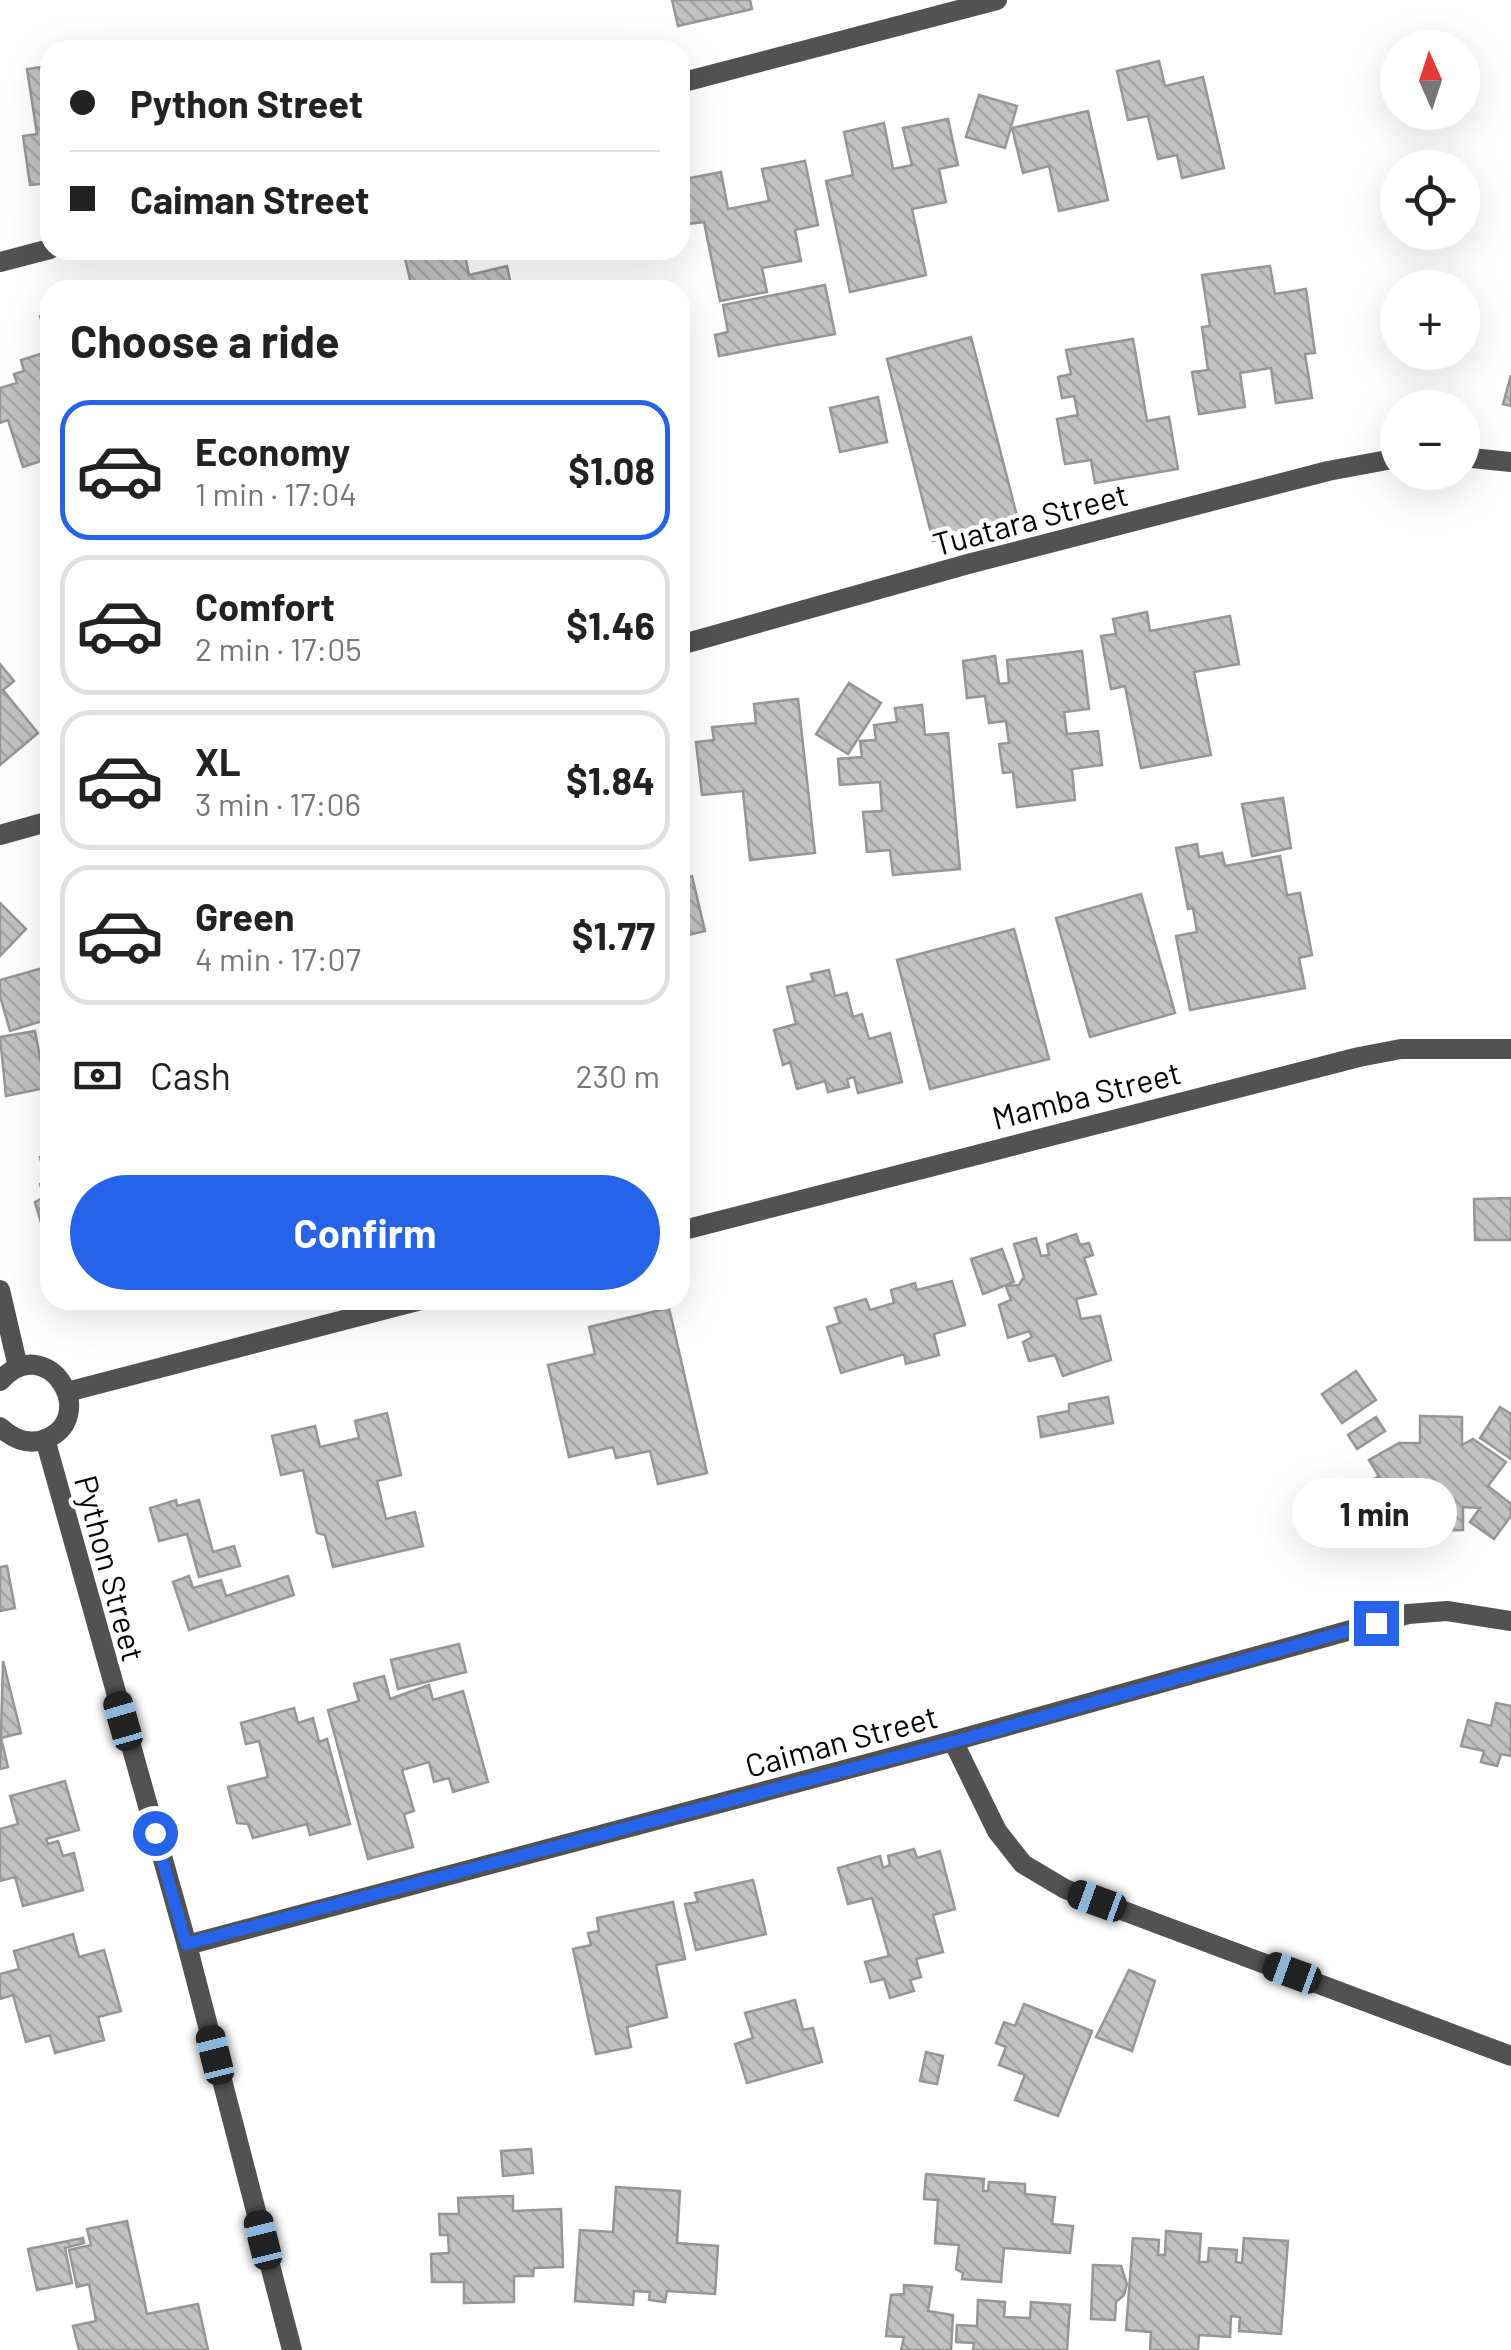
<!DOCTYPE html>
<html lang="en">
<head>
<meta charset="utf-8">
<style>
  body { margin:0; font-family:Barlow,sans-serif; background:#f2f2f2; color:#222; height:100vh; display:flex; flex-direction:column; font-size:38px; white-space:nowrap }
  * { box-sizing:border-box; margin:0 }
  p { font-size:32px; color:#767676 }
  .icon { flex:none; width:55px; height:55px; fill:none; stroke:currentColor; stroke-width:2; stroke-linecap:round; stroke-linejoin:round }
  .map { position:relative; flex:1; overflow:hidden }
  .panel { position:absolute; left:40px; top:280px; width:650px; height:1030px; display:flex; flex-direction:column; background:#fff; border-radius:30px; box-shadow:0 10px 40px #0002 }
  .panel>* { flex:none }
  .banner { position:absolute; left:40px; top:40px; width:650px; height:220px; border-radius:30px; box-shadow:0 10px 40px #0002; display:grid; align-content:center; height:220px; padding:0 30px; background:#fff }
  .needle { width:65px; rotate:357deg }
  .fabs { position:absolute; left:1380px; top:30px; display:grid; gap:20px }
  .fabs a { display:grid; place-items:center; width:100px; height:100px; border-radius:50%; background:#fff; box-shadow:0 10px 40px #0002; font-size:50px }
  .end { position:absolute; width:45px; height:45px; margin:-22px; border:12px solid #2563eb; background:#fff; box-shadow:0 0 0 5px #fff }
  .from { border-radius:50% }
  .bubble { position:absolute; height:70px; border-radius:35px; background:#fff; box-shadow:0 10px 40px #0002; font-size:32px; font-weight:700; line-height:70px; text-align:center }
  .car { position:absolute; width:30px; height:60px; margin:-30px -15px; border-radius:12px; box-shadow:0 0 8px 2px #0007; background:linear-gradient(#222 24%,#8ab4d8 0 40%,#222 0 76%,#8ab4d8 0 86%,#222 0) }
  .banner b { display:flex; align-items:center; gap:35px; height:95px; font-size:38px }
  .banner b+b { border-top:2px solid #e0e0e0 }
  .banner i { width:25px; height:25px; background:#222 }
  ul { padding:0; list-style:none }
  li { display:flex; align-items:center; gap:30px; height:140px; margin:0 20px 15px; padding:0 10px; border:5px solid #e0e0e0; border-radius:30px }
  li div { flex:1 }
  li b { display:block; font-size:38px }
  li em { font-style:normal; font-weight:700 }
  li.current { border-color:#2563eb }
  li>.icon { width:90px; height:90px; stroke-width:1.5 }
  h2 { padding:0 30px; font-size:45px; line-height:120px }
  .pay { display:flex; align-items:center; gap:25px; height:110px; padding:0 30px; font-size:38px }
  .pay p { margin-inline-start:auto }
  .primary-button { display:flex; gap:20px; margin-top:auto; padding:20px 30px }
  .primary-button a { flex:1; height:115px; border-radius:60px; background:#2563eb; color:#fff; font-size:40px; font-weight:700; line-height:115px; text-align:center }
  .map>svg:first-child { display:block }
  .building { fill:url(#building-back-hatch); stroke:#969696; stroke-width:2.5 }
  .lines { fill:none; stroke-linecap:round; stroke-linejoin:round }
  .street { stroke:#525252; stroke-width:20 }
  .route { stroke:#2563eb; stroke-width:12 }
  .labels { text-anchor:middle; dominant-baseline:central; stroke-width:9; stroke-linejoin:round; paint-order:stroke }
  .street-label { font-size:32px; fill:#000; stroke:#fff }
</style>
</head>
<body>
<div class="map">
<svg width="1511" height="2350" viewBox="0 0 1511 2350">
  <defs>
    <pattern id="building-back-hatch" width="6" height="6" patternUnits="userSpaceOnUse" patternTransform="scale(2.5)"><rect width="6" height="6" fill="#c2c2c2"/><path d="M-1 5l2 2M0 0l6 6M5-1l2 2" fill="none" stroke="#a5a5a5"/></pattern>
  </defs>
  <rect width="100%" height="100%" fill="#fff"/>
  <g class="building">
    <path d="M672,0H750L752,9L678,26Z"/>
    <path d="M1159,61L1165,86L1203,77L1224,168L1182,178L1177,155L1158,159L1148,116L1128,120L1117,71Z"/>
    <path d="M50,66V183L30,185L23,136L37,134L27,69Z"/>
    <path d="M979,95L1017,106L1005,148L966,137Z"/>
    <path d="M1088,111L1108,200L1059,211L1049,166L1023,173L1012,128Z"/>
    <path d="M948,119L958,165L939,169L946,202L912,209L926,275L850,292L826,181L853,175L844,132L884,123L893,169L912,165L903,128Z"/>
    <path d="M805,161L818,225L795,230L801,261L762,268L767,292L720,301L704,222L687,224L680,180L721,172L728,209L769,201L762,169Z"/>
    <path d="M403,250H464L469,275L507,266L512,290L412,288Z"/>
    <path d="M1270,266L1275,294L1306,289L1315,353L1305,354L1312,398L1276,403L1271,368L1240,373L1245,407L1199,414L1192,372L1208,370L1202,327L1210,326L1202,275Z"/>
    <path d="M825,285L835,334L719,356L715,335L728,332L723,305Z"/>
    <path d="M50,313V350L40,316Z"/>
    <path d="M971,337L1018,520L933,541L887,359Z"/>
    <path d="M1133,339L1147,421L1169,417L1178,469L1095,483L1091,460L1065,464L1057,419L1078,415L1074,396L1062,398L1058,377L1071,374L1066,350Z"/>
    <path d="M40,354L43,365L50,363V458L23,467L8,420L0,423V388L17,383L14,374L24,371L21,360Z"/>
    <path d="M1511,375V406L1503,404Z"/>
    <path d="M878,397L887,442L840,452L830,408Z"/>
    <path d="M1147,612L1150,631L1230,616L1239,664L1194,672L1211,755L1141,768L1125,686L1111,689L1101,636L1116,634L1113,619Z"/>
    <path d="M1082,651L1089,709L1064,712L1067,734L1098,731L1102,765L1072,769L1075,800L1017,807L1013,772L1003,773L999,744L1009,743L1006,721L989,723L985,696L967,698L963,661L995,656L999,684L1009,683L1007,660Z"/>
    <path d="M0,664L14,681L3,690L38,733L0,765Z"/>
    <path d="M849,683L881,703L848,754L816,734Z"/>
    <path d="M798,699L815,853L750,860L743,791L702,795L696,742L714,740L712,727L756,723L754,704Z"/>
    <path d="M922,705L925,735L948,733L960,869L893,875L890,850L867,852L863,812L882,811L880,782L840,785L838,759L862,757L860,741L876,740L874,725L897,722L895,708Z"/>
    <path d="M1283,798L1291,848L1252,856L1242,804Z"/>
    <path d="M1197,844L1199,857L1222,853L1225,866L1280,856L1287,895L1300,893L1312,955L1299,958L1305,988L1190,1010L1176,936L1197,932L1193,908L1188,909L1176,848Z"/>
    <path d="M692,876L705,931L680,937V879Z"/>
    <path d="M1141,894L1175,1013L1090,1037L1056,918Z"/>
    <path d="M0,903L26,929L0,956Z"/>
    <path d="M1014,929L1049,1059L930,1089L897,960Z"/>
    <path d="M50,966V1049L42,1021L10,1031L0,996V980Z"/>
    <path d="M829,970L835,996L847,993L853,1017L862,1014L869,1039L890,1033L902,1082L858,1093L854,1077L847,1079L849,1087L828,1092L825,1081L797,1089L790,1062L783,1065L774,1030L796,1024L787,987L813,981L811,974Z"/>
    <path d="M35,1031L41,1063L50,1061V1087L6,1096L0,1037Z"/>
    <path d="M50,1154V1231L44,1233L35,1202L44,1197L40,1184L46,1181L40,1157Z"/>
    <path d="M1511,1198V1240H1475L1474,1199Z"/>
    <path d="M1076,1234L1080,1245L1089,1243L1093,1255L1084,1258L1096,1294L1076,1299L1081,1319L1100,1316L1111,1360L1063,1376L1055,1355L1029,1361L1023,1342L1032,1337L1029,1331L1008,1338L999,1305L1011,1300L1006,1286L1019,1285L1024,1277L1014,1244L1036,1238L1041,1256L1049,1255L1047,1244Z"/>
    <path d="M1002,1249L1014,1282L983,1294L971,1259Z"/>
    <path d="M952,1281L965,1325L934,1334L939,1355L906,1364L904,1354L841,1373L827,1327L840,1323L835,1308L866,1299L870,1310L894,1303L891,1290L915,1283L917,1290Z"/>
    <path d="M669,1308L707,1473L658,1484L650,1451L616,1458L613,1447L569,1457L548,1365L595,1354L589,1327Z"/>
    <path d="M1356,1371L1376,1400L1342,1423L1322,1394Z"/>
    <path d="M1108,1397L1113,1423L1041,1437L1038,1417L1069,1411V1404Z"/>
    <path d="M1500,1407L1511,1414V1459L1480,1438Z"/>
    <path d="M387,1413L401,1475L377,1481L386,1519L415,1512L423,1546L333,1567L325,1535L317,1533L303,1470L281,1475L272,1436L315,1426L320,1447L359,1438L355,1421Z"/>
    <path d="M1420,1416L1462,1417V1445L1473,1439L1506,1462L1488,1486L1511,1504V1516L1494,1539L1470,1522L1480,1508L1463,1507V1530L1415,1531L1414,1511H1407L1406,1502L1395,1503L1369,1460L1399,1443H1420Z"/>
    <path d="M1376,1417L1385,1431L1357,1449L1348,1435Z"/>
    <path d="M1379,1476L1404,1517L1369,1538L1344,1498Z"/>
    <path d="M176,1500L177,1506L199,1500L213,1552L234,1546L240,1566L199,1577L187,1534L159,1541L150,1508Z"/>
    <path d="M7,1566L15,1608L0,1611V1567Z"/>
    <path d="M189,1576L193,1588L221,1580L226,1596L288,1576L294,1595L189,1630L173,1582Z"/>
    <path d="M459,1644L466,1672L398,1689L391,1660Z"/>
    <path d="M3,1661L21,1733L1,1738L8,1767L0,1769Z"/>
    <path d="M384,1676L390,1699L429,1685L433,1700L463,1691L488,1782L453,1792L449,1778L434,1782L429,1762L402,1770L414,1811L404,1814L413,1847L368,1859L328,1710L359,1701L354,1684Z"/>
    <path d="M1496,1703L1511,1706V1756L1501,1754L1497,1766L1481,1762L1484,1751L1461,1746L1468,1720L1491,1726Z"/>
    <path d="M294,1708L298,1723L313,1718L319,1742L327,1739L350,1824L310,1835L307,1824L253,1838L248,1824L237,1823L228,1787L268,1777L259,1741L246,1744L241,1723Z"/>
    <path d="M65,1781L79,1830L46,1839L48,1844L58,1841L63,1856L74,1853L83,1890L23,1906L15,1877L0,1881V1829L18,1824L10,1796Z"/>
    <path d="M914,1849L917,1858L940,1851L955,1909L933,1915L943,1952L916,1959L921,1977L910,1980L914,1991L890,1998L884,1979L871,1982L865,1962L889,1956L872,1898L848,1904L838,1868L880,1856L883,1868L890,1865L888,1856Z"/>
    <path d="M753,1880L766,1934L696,1950L685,1904L698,1902L695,1893Z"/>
    <path d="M673,1902L685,1959L656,1965L667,2017L627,2027L631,2047L596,2054L573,1949L591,1945L588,1933L599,1931L597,1918Z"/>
    <path d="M73,1934L79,1957L104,1950L121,2011L98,2017L104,2040L55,2053L50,2035L26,2042L13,1995L0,1999V1974L19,1969L14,1951Z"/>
    <path d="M1129,1970L1155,1981L1132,2051L1096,2037Z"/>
    <path d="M795,2000L803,2030L813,2028L822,2062L747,2083L735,2044L753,2038L745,2013Z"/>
    <path d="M1024,2004L1092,2031L1058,2116L1015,2100L1025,2075L999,2065L1006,2047L996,2043L1004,2022L1015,2026Z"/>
    <path d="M926,2052L943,2056L937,2084L920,2081Z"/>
    <path d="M531,2149L533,2173L503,2176L501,2151Z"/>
    <path d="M926,2174L984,2179L983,2191H988L989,2182L1025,2184V2194L1055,2197L1052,2224L1073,2226L1070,2253L1004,2248L1001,2282L962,2279L963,2273L956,2269L959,2245L935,2243L938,2200L924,2199Z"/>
    <path d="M616,2187L680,2191L677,2243L718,2246L715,2294L667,2291L665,2302L649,2300L650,2292L634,2291L633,2305L575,2301L580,2230L613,2232Z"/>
    <path d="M513,2196V2211L561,2209L563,2267L534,2268L533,2276H514V2302L464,2303V2282H432L431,2254L449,2253L448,2235H440L439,2214H459L458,2198Z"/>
    <path d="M127,2221L147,2314L198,2304L208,2350H79L73,2326L96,2321L89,2284L77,2287L69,2250L91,2245L87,2229Z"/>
    <path d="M1166,2231L1201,2234L1199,2262H1208L1209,2248L1237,2250L1236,2262L1242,2263L1244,2238L1288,2241L1281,2334L1239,2331L1240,2317L1231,2316L1230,2337L1199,2335L1198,2350H1150L1151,2332L1126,2330L1133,2238L1159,2240L1158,2255H1165Z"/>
    <path d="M83,2238L84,2243L65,2248L72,2283L37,2290L28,2249Z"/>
    <path d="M1093,2265L1121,2266L1127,2284L1124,2295L1116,2302L1115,2320L1091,2319Z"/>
    <path d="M904,2285L932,2287L928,2311L953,2315L951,2350H901L904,2337L886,2336L891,2295L904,2294Z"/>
    <path d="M978,2300L1005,2302L1004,2317L1030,2318L1031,2302L1070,2305L1067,2350H973L974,2343L956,2342L957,2325L977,2326Z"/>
  </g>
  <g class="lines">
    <g class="street">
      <path d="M680,83L997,0"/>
      <path d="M0,262L50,249"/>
      <path d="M1462,457L1511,462"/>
      <path d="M680,645L968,564L1328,471L1398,458"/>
      <path d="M0,835L50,821"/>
      <path d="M680,1231L1359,1057L1401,1049H1511"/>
      <path d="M0,1290L18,1367"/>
      <path d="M0,1381C47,1328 103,1419 43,1440C26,1445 12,1438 0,1427"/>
      <path d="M67,1392L421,1300"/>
      <path d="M45,1439L187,1945L292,2350"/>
      <path d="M953,1741L997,1831L1023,1864L1065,1889L1511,2056"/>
      <path d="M187,1945L953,1741L1408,1614L1447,1611L1511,1621"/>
    </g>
  </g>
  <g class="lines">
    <path class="route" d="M155,1833L186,1944L953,1742L1376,1623"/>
  </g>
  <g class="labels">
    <g class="street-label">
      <text transform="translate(1030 518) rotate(-15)">Tuatara Street</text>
      <text transform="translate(1086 1094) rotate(-14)">Mamba Street</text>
      <text transform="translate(111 1568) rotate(75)">Python Street</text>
      <text transform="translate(841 1740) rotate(-15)">Caiman Street</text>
    </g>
  </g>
</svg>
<div class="fabs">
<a><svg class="needle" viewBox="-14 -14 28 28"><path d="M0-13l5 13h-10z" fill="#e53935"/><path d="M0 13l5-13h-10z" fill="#767676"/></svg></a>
<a><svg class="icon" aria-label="locate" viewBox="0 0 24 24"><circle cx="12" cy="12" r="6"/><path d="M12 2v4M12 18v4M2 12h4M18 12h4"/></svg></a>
<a>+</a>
<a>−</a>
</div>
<i class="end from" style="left:155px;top:1833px"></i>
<i class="end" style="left:1376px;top:1623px"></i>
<div class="bubble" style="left:1292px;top:1478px;width:165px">1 min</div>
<i class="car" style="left:123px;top:1721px;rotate:344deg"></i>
<i class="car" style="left:1097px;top:1901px;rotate:290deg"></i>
<i class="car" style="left:1292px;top:1973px;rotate:290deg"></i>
<i class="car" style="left:215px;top:2055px;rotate:346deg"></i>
<i class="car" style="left:263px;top:2240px;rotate:346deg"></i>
<div class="banner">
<b><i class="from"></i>Python Street</b>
<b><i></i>Caiman Street</b>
</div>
<section class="panel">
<h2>Choose a ride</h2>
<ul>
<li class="current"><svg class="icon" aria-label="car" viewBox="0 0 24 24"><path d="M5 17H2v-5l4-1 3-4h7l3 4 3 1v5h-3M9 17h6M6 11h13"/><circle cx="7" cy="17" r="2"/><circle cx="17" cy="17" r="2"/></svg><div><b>Economy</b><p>1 min · 17:04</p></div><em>$1.08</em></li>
<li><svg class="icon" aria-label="car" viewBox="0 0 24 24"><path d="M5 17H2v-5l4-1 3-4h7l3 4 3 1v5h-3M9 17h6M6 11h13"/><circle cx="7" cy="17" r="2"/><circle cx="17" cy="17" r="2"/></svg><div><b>Comfort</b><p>2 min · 17:05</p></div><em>$1.46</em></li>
<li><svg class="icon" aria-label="car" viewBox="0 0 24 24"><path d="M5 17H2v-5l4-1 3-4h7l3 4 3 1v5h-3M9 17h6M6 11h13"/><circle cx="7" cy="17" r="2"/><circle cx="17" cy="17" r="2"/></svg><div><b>XL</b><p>3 min · 17:06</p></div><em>$1.84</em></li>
<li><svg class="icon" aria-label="car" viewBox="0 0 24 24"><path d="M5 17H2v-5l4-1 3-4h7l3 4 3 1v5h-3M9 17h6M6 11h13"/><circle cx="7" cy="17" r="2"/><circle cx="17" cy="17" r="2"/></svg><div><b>Green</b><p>4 min · 17:07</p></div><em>$1.77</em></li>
</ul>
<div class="pay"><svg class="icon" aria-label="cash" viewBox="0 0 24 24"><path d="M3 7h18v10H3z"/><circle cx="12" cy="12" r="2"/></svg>Cash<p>230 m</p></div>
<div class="primary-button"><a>Confirm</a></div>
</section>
</div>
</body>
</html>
